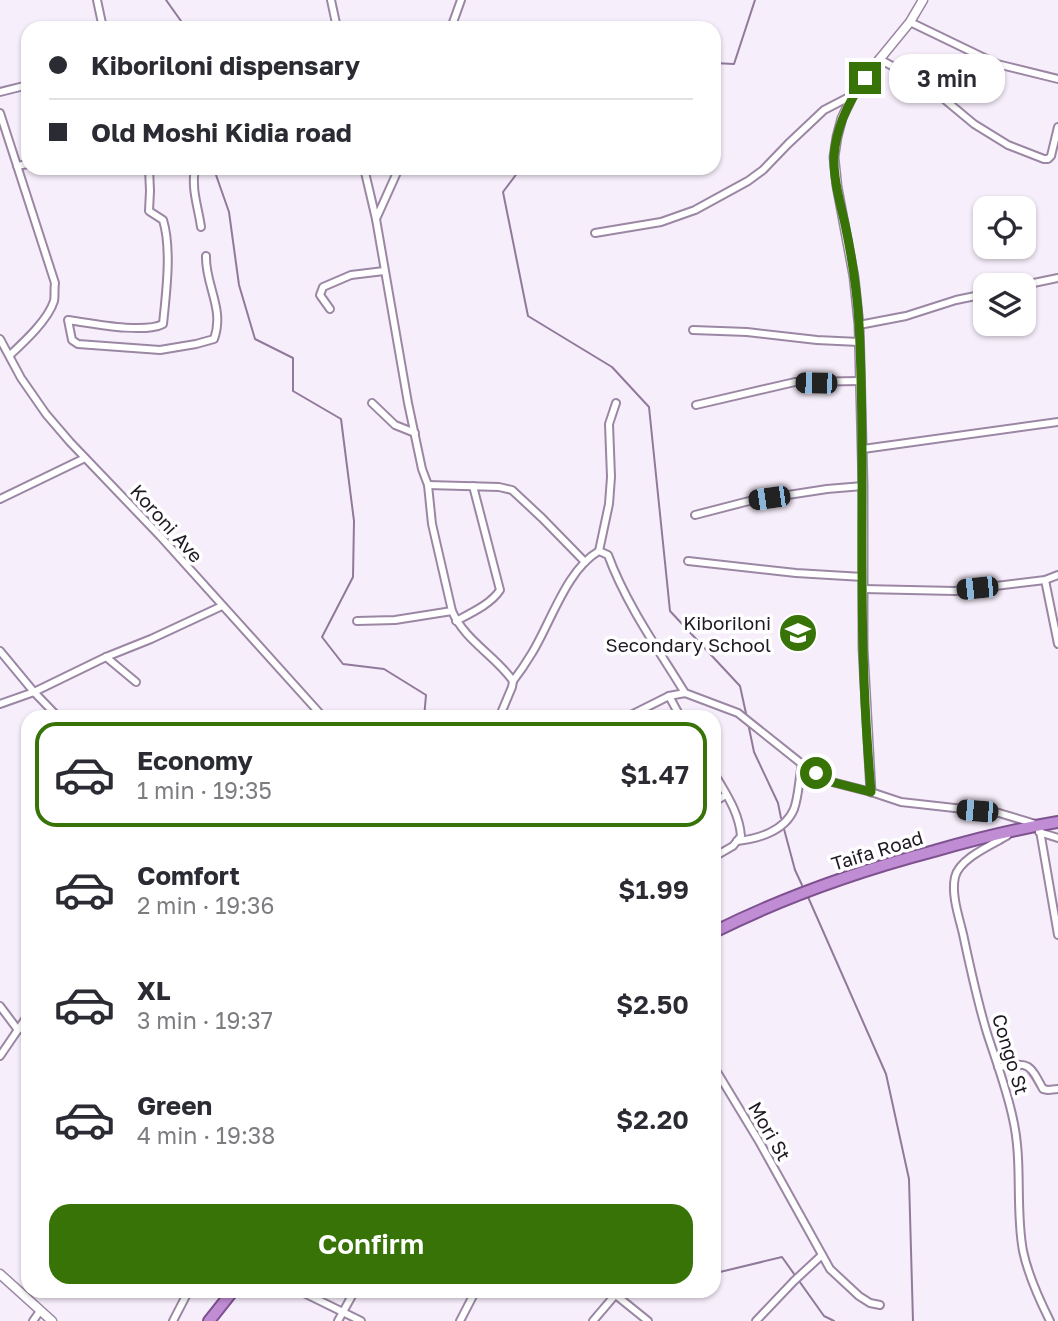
<!DOCTYPE html>
<html lang="en">
<head>
<meta charset="utf-8">
<style>
  body { margin:0; font-family:"Golos Text",sans-serif; background:#f2f2f3; color:#2b2b33; height:100vh; display:flex; flex-direction:column; font-size:26px; white-space:nowrap }
  * { box-sizing:border-box; margin:0 }
  p { font-size:23px; color:#7c7c81 }
  .icon { flex:none; width:38px; height:38px; fill:none; stroke:currentColor; stroke-width:2; stroke-linecap:round; stroke-linejoin:round }
  .map { position:relative; flex:1; overflow:hidden }
  .panel { position:absolute; left:21px; top:710px; width:700px; height:588px; display:flex; flex-direction:column; background:#fff; border-radius:21px; box-shadow:0 2px 5px #0004 }
  .panel>* { flex:none }
  .banner { position:absolute; left:21px; top:21px; width:700px; height:154px; border-radius:21px; box-shadow:0 2px 5px #0004; display:grid; align-content:center; height:154px; padding:0 28px; background:#fff }
  .buttons { position:absolute; left:973px; top:196px; display:grid; gap:14px }
  .buttons a { display:grid; place-items:center; width:63px; height:63px; border-radius:14px; background:#fff; box-shadow:0 2px 5px #0004; font-size:35px }
  .end { position:absolute; width:32px; height:32px; margin:-16px; border:9px solid #377306; background:#fff; box-shadow:0 0 0 4px #fff }
  .from { border-radius:50% }
  .bubble { position:absolute; height:49px; border-radius:21px; background:#fff; box-shadow:0 2px 5px #0004; font-size:23px; font-weight:600; line-height:49px; text-align:center }
  .car { position:absolute; width:21px; height:42px; margin:-21px -10px; border-radius:9px; box-shadow:0 0 5px 2px #0007; background:linear-gradient(#222 24%,#8ab4d8 0 40%,#222 0 76%,#8ab4d8 0 86%,#222 0) }
  .banner b { display:flex; align-items:center; gap:24px; height:66px; font-size:26px }
  .banner b+b { border-top:2px solid #e1e1e2 }
  .banner i { width:18px; height:18px; background:#2b2b33 }
  ul { padding:12px 0 0; list-style:none }
  li { display:flex; align-items:center; gap:21px; height:105px; margin:0 14px 10px; padding:0 14px; border:4px solid transparent; border-radius:21px }
  li div { flex:1 }
  li b { display:block; font-size:26px }
  li em { font-style:normal; font-weight:600 }
  li.on { border-color:#377306 }
  li>.icon { width:63px; height:63px; stroke-width:1.5 }
  .action { display:flex; gap:14px; margin-top:auto; padding:14px 28px }
  .action a { flex:1; height:80px; border-radius:21px; background:#377306; color:#fff; font-size:28px; font-weight:600; line-height:80px; text-align:center }
  .map>svg:first-child { display:block }
  .lines { fill:none; stroke-linecap:round; stroke-linejoin:round }
  .stream { stroke:#90799a; stroke-width:2 }
  .minor-casing { stroke:#9b87a4; stroke-width:10 }
  .tertiary-casing { stroke:#9b87a4; stroke-width:11 }
  .trunk-casing { stroke:#7e518f; stroke-width:14 }
  .minor { stroke:#fff; stroke-width:6 }
  .tertiary { stroke:#fff; stroke-width:8 }
  .trunk { stroke:#c08cd4; stroke-width:10 }
  .route { stroke:#377306; stroke-width:9 }
  .labels { text-anchor:middle; dominant-baseline:central; stroke-width:7; stroke-linejoin:round; paint-order:stroke }
  .street-label { font-size:19px; fill:#201823; stroke:#fff }
  .poi-label { font-size:19px; fill:#201823; stroke:#fff; text-anchor:end }
</style>
</head>
<body>
<div class="map">
<svg width="1058" height="1321" viewBox="0 0 1058 1321">
  <rect width="100%" height="100%" fill="#f7eefb"/>
  <g class="lines">
    <g class="stream">
      <path d="M166,0L186,28"/>
      <path d="M714,63L734,64L755,0"/>
      <path d="M220,168L216,175L229,212L239,285L255,339L293,358V391L341,419L354,521L353,577L322,637L343,664L384,669L426,695L424,718"/>
      <path d="M521,168L503,192L528,316L612,367L649,407L670,611L740,686L747,718"/>
      <path d="M748,723L754,752L778,803L781,818"/>
      <path d="M784,829L795,870L802,885"/>
      <path d="M808,897L886,1074L909,1179L913,1321"/>
      <path d="M714,1267L720,1272L782,1257L824,1316L834,1321"/>
    </g>
    <defs>
      <g id="minor">
        <path d="M97,0L103,28"/>
        <path d="M331,0L337,28"/>
        <path d="M910,22L997,64L1058,79"/>
        <path d="M451,28L461,0"/>
        <path d="M879,59L926,84L974,124L1008,145L1044,159H1048L1051,156L1058,127"/>
        <path d="M0,92L28,85"/>
        <path d="M0,113L55,283C54,289 55,296 54,301C48,320 24,342 10,355"/>
        <path d="M17,166L28,164"/>
        <path d="M149,168L150,191L149,211L163,220C172,249 166,294 163,324C144,334 90,323 68,320L72,340L78,344L160,350L196,344L214,339C225,309 205,285 206,256"/>
        <path d="M195,168C191,189 198,206 201,227"/>
        <path d="M364,168L376,219L408,403L422,469L428,485L432,524L452,611C465,641 496,656 513,681L512,687L499,718"/>
        <path d="M376,219L399,168"/>
        <path d="M595,233L661,222L695,210L748,181L763,170L788,144L824,110L853,95"/>
        <path d="M1024,285L1058,278"/>
        <path d="M330,309L320,295L323,287L351,275L384,271"/>
        <path d="M859,325L906,316L956,300L985,294"/>
        <path d="M693,330L747,332L817,340L859,342"/>
        <path d="M0,339L21,378L46,414L70,442L160,536L324,718"/>
        <path d="M372,403L395,425L415,433"/>
        <path d="M696,405L795,382L861,381"/>
        <path d="M863,449L1058,422"/>
        <path d="M428,485L499,487L512,490L542,518L585,562"/>
        <path d="M0,499L85,458"/>
        <path d="M695,515L749,501L827,489L863,486"/>
        <path d="M599,551L609,504L611,477L609,424L616,403"/>
        <path d="M688,561L796,573L863,577"/>
        <path d="M1045,580L1058,644"/>
        <path d="M863,589L955,591L1045,580L1058,575"/>
        <path d="M357,621L395,620L452,611"/>
        <path d="M456,621C471,613 491,604 500,590L473,486"/>
        <path d="M0,651L34,692L59,718"/>
        <path d="M106,657L136,682"/>
        <path d="M513,681C520,672 526,663 532,653C551,622 567,569 599,551L608,555C626,604 658,649 685,693"/>
        <path d="M669,696L681,718"/>
        <path d="M0,704L34,692L106,657L151,639L222,606"/>
        <path d="M625,718L669,696L685,693L738,713L802,764L832,782L871,792L901,802L999,813L1039,825L1058,935"/>
        <path d="M714,773C726,794 739,812 741,836L733,846L714,857"/>
        <path d="M714,802L726,795"/>
        <path d="M1039,832L1058,838"/>
        <path d="M1007,836C991,845 959,859 955,877C951,895 959,917 963,934C970,967 977,1000 987,1033C996,1061 1007,1090 1013,1119C1023,1163 1015,1208 1023,1251C1028,1275 1039,1299 1050,1321"/>
        <path d="M737,841C758,839 785,831 794,809C799,795 799,778 802,764"/>
        <path d="M0,1006L18,1030"/>
        <path d="M0,1056L28,1015"/>
        <path d="M714,1067L760,1143L830,1269L859,1296L870,1303L880,1305"/>
        <path d="M998,1067C1029,1063 1028,1061 1043,1089L1048,1090L1058,1089"/>
        <path d="M302,1292L361,1321"/>
        <path d="M612,1292L648,1321"/>
        <path d="M33,1321L40,1311"/>
        <path d="M173,1321L188,1292"/>
        <path d="M338,1321L354,1292"/>
        <path d="M460,1321L475,1292"/>
        <path d="M593,1321L616,1294"/>
        <path d="M756,1321L794,1281L822,1255"/>
      </g>
      <g id="tertiary">
        <path d="M871,792L863,648V486L859,325L854,277L837,186L834,157L837,137L842,118L853,95L865,77L910,22L923,0"/>
        <path d="M0,1274L52,1321"/>
      </g>
      <g id="trunk">
        <path d="M714,932C784,897 858,871 934,851C975,839 1016,829 1058,822"/>
        <path d="M209,1321L232,1292"/>
      </g>
    </defs>
    <use href="#minor" class="minor-casing"/>
    <use href="#tertiary" class="tertiary-casing"/>
    <use href="#trunk" class="trunk-casing"/>
    <use href="#minor" class="minor"/>
    <use href="#tertiary" class="tertiary"/>
    <use href="#trunk" class="trunk"/>
  </g>
  <g class="lines">
    <path class="route" d="M816,773L832,782L871,792C867,744 864,696 863,648C860,540 865,432 859,324C857,290 852,257 845,224C840,202 833,178 834,156C836,127 849,101 865,78"/>
  </g>
  <defs>
    <symbol id="school-disc" viewBox="-11 -11 22 22"><circle r="9.5" fill="#377306" stroke="#fff"/><path d="M0-5L7-2L0 1L-7-2ZM-4 1L0 2.5L4 1V4Q0 6-4 4Z" fill="#fff"/></symbol>
  </defs>
  <g fill-rule="evenodd">
    <use href="#school-disc" x="776" y="611" width="44" height="44"/>
  </g>
  <g class="labels">
    <g class="street-label">
      <text transform="translate(167 523) rotate(48)">Koroni Ave</text>
      <text transform="translate(877 850) rotate(-17)">Taifa Road</text>
      <text transform="translate(1011 1054) rotate(73)">Congo St</text>
      <text transform="translate(770 1131) rotate(60)">Mori St</text>
    </g>
    <g class="poi-label">
      <text x="771" y="622">Kiboriloni<tspan x="771" dy="22">Secondary School</tspan></text>
    </g>
  </g>
</svg>
<div class="buttons">
<a><svg class="icon" aria-label="locate" viewBox="0 0 24 24"><circle cx="12" cy="12" r="6"/><path d="M12 2v4M12 18v4M2 12h4M18 12h4"/></svg></a>
<a><svg class="icon" aria-label="layers" viewBox="0 0 24 24"><path d="M12 4l9 5-9 5-9-5zM3 14l9 5 9-5"/></svg></a>
</div>
<i class="end from" style="left:816px;top:773px"></i>
<i class="end" style="left:865px;top:78px"></i>
<div class="bubble" style="left:889px;top:54px;width:116px">3 min</div>
<i class="car" style="left:816px;top:383px;rotate:271deg"></i>
<i class="car" style="left:769px;top:498px;rotate:262deg"></i>
<i class="car" style="left:977px;top:588px;rotate:264deg"></i>
<i class="car" style="left:977px;top:811px;rotate:275deg"></i>
<div class="banner">
<b><i class="from"></i>Kiboriloni dispensary</b>
<b><i></i>Old Moshi Kidia road</b>
</div>
<section class="panel">
<ul>
<li class="on"><svg class="icon" aria-label="car" viewBox="0 0 24 24"><path d="M5 17H2v-5l4-1 3-4h7l3 4 3 1v5h-3M9 17h6M6 11h13"/><circle cx="7" cy="17" r="2"/><circle cx="17" cy="17" r="2"/></svg><div><b>Economy</b><p>1 min · 19:35</p></div><em>$1.47</em></li>
<li><svg class="icon" aria-label="car" viewBox="0 0 24 24"><path d="M5 17H2v-5l4-1 3-4h7l3 4 3 1v5h-3M9 17h6M6 11h13"/><circle cx="7" cy="17" r="2"/><circle cx="17" cy="17" r="2"/></svg><div><b>Comfort</b><p>2 min · 19:36</p></div><em>$1.99</em></li>
<li><svg class="icon" aria-label="car" viewBox="0 0 24 24"><path d="M5 17H2v-5l4-1 3-4h7l3 4 3 1v5h-3M9 17h6M6 11h13"/><circle cx="7" cy="17" r="2"/><circle cx="17" cy="17" r="2"/></svg><div><b>XL</b><p>3 min · 19:37</p></div><em>$2.50</em></li>
<li><svg class="icon" aria-label="car" viewBox="0 0 24 24"><path d="M5 17H2v-5l4-1 3-4h7l3 4 3 1v5h-3M9 17h6M6 11h13"/><circle cx="7" cy="17" r="2"/><circle cx="17" cy="17" r="2"/></svg><div><b>Green</b><p>4 min · 19:38</p></div><em>$2.20</em></li>
</ul>
<div class="action"><a>Confirm</a></div>
</section>
</div>
</body>
</html>
